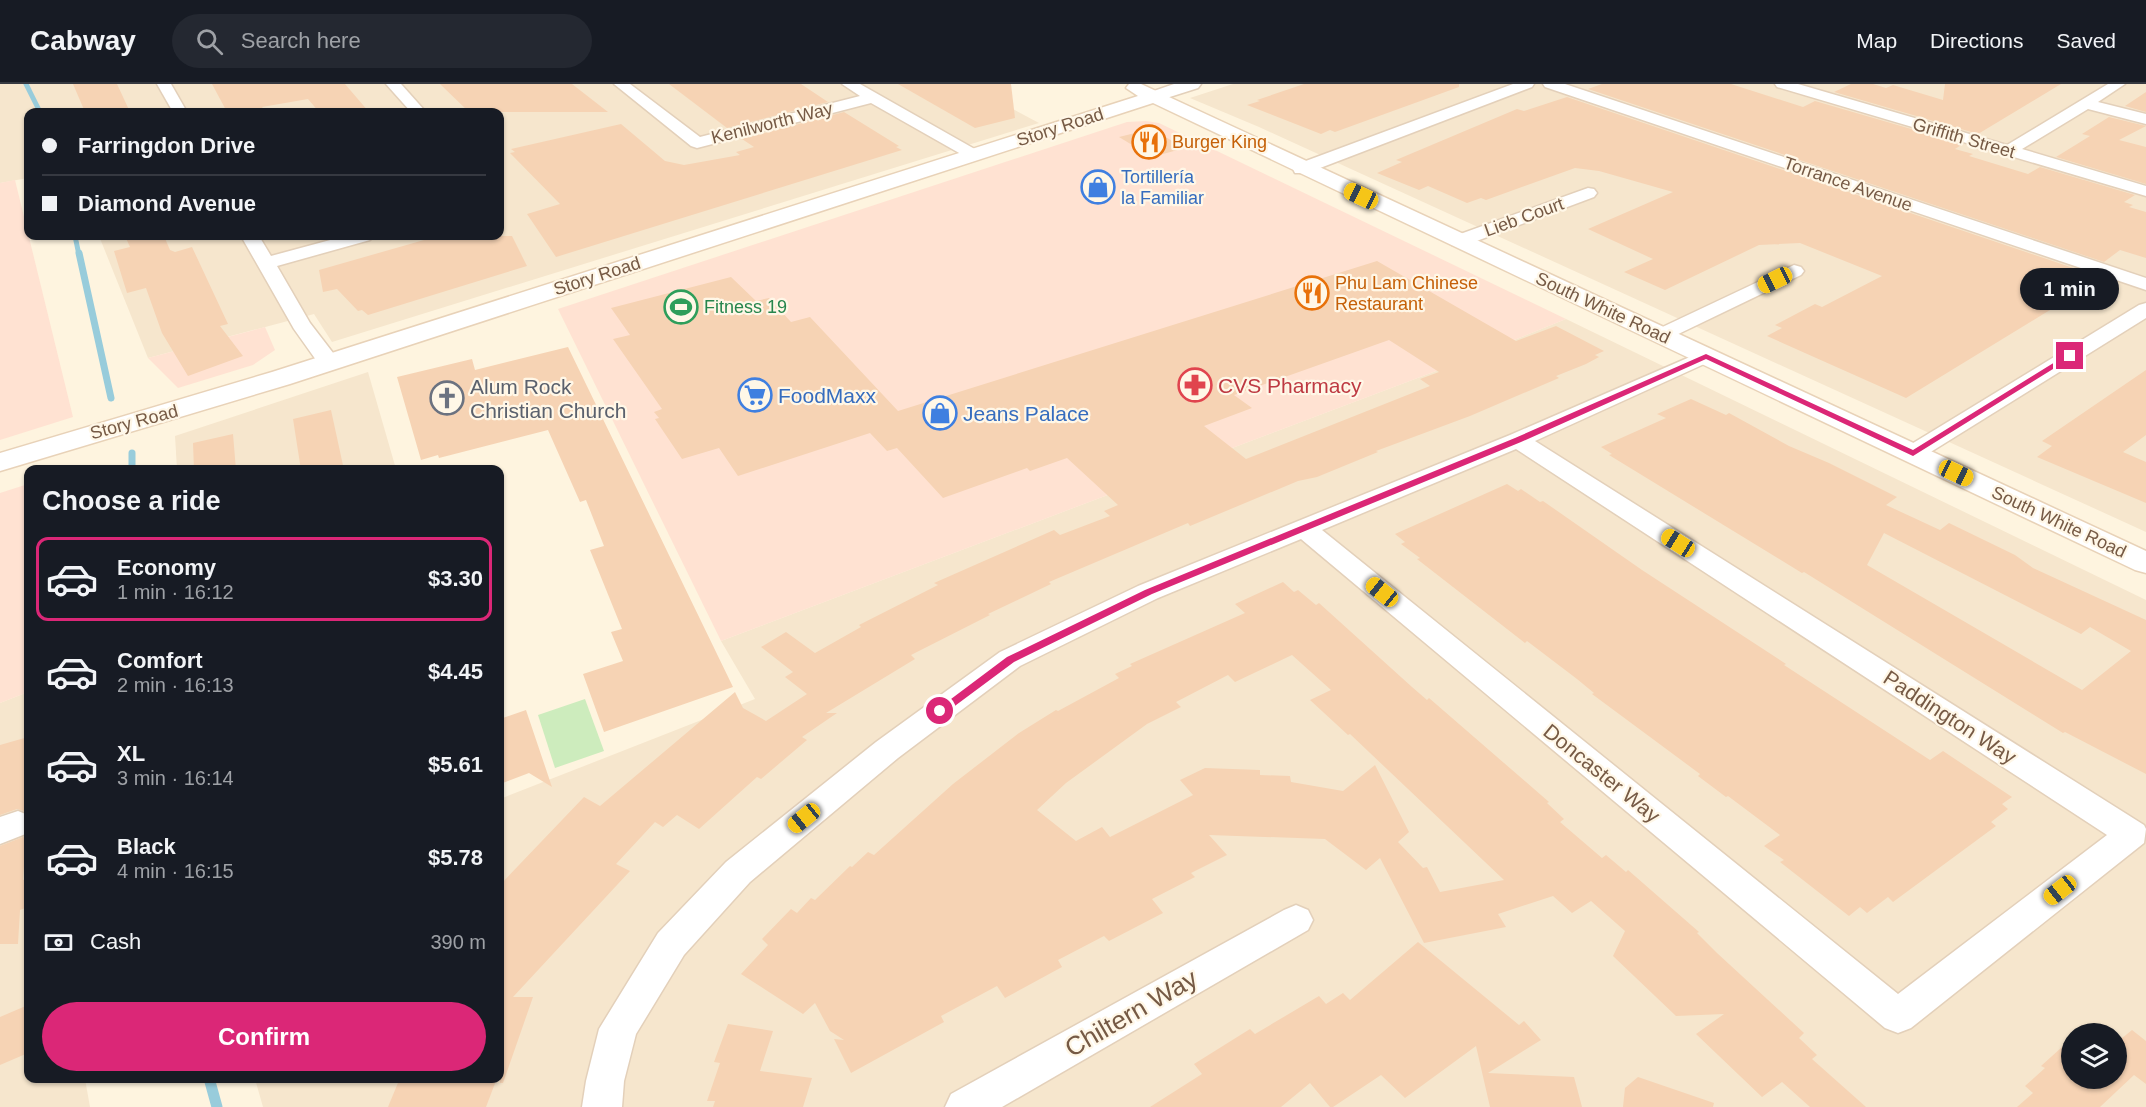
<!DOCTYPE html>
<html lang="en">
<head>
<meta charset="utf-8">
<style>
  body { margin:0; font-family:Helvetica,sans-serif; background:#242831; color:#f1f3f6; height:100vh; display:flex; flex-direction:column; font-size:22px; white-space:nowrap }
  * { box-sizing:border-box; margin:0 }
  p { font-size:20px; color:#9ea1a6 }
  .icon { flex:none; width:33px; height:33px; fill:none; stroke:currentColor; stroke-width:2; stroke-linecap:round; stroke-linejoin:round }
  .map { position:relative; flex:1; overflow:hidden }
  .panel { position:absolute; left:24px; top:381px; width:480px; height:618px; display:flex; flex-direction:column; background:#171b24; border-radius:12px; box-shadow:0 2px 4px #0004 }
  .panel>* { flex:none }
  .hud { position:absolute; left:24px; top:24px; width:480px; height:132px; border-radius:12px; box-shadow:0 2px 4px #0004; display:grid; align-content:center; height:132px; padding:0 18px; background:#171b24 }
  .buttons { position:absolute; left:2061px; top:939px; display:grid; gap:12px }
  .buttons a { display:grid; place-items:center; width:66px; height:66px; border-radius:50%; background:#171b24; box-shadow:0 2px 4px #0004; font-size:30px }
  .end { position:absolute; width:27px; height:27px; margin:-14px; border:8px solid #db2777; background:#fff; box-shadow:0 0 0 3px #fff }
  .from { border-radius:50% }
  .bubble { position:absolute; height:42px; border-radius:21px; background:#171b24; box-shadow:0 2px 4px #0004; font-size:20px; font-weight:600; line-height:42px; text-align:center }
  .car { position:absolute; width:18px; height:36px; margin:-18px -9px; border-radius:8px; box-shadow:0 0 4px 2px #0007; background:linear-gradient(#f5c518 24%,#345 0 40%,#f5c518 0 76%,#345 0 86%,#f5c518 0) }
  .hud b { display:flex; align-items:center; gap:21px; height:57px; font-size:22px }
  .hud b+b { border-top:2px solid #363941 }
  .hud i { width:15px; height:15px; background:#f1f3f6 }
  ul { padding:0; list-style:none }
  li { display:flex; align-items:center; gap:18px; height:84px; margin:0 12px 9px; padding:0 6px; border:3px solid transparent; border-radius:12px }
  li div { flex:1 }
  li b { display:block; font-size:22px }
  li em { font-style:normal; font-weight:600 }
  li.selected { border-color:#db2777 }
  li>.icon { width:54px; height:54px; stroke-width:1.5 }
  h2 { padding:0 18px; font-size:27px; line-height:72px }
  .pay { display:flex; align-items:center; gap:15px; height:66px; padding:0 18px; font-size:22px }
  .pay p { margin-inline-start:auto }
  .cta { display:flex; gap:12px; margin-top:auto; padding:12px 18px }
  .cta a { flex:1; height:69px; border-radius:36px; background:#db2777; color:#fff; font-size:24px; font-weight:600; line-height:69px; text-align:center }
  header { display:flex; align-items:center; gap:36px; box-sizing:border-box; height:84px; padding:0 30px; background:#171b24; border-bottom:2px solid #363941 }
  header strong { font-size:28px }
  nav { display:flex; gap:33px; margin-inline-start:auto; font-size:21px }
  .search { width:420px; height:54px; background:#242831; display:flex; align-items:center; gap:15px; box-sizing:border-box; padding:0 21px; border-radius:33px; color:#9ea1a6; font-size:22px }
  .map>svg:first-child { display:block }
  .residential { fill:#f6e6cd; fill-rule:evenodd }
  .commercial { fill:#ffe2d2 }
  .green { fill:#cdecbd }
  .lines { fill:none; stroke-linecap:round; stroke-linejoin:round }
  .stream-far2 { stroke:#98ccdb; stroke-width:5 }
  .stream-far1 { stroke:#98ccdb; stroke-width:7 }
  .stream { stroke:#98ccdb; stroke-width:11 }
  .building { fill:#f6d3b4; fill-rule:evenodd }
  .minor-casing { stroke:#e3d0ba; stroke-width:3 }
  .tertiary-casing { stroke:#e3d0ba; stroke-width:3 }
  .secondary-casing { stroke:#e8d2b8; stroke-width:3 }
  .minor { fill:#fff; fill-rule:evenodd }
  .tertiary { fill:#fff; fill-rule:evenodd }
  .secondary { fill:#fff; fill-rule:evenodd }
  .route { fill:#db2777 }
  .labels { text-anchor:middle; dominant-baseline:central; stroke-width:4.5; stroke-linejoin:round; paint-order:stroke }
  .far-street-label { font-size:18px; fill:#765a45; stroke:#fff7e7 }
  .far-food-label { font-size:18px; fill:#c56008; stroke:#fff7e7; text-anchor:start }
  .far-shop-label { font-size:18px; fill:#366cbe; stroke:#fff7e7; text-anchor:start }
  .far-leisure-label { font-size:18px; fill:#27864d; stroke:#fff7e7; text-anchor:start }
  .health-label { font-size:21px; fill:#be3a42; stroke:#fff7e7; text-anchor:start }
  .worship-label { font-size:21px; fill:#5b616d; stroke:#fff7e7; text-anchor:start }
  .shop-label { font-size:21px; fill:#366cbe; stroke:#fff7e7; text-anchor:start }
  .street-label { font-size:21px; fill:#765a45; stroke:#fff7e7 }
  .near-street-label { font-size:26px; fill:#765a45; stroke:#fff7e7 }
</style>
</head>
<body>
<header>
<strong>Cabway</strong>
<div class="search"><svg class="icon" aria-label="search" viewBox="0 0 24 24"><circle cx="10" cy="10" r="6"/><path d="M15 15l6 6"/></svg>Search here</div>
<nav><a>Map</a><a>Directions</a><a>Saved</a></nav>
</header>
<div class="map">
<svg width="2146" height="1023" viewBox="0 0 2146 1023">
  <rect width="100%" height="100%" fill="#fef4df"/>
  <g class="residential">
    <path d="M0,0H966L1039,39L332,258L314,230L148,274L99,152H500V28H28V94L0,99Z"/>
    <path d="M1233,0H2146V448L1259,43L1190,14Z"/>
    <path d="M1566,235L2146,516V1023H263L255,995L500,994V715L755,615L721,557L1460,278ZM2072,950H2116V994H2072Z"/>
    <path d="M368,288L396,385H177L175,352Z"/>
    <path d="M28,608V994L85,995L90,1023H0V619Z"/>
  </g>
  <g class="commercial">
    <path d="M1146,37L1159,39L1566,235L1460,278L721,557L558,225L1127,38Z"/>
    <path d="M15,96L73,333L0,356V99Z"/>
    <path d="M265,243L275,266L253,281L178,304L148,274Z"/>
    <path d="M28,400V608L0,619V409Z"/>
  </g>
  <path class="green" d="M585,615L604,667L555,684L538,631Z"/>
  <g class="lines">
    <g class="stream-far2">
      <path d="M26,0L40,28"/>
      <path d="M75,152L79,171"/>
    </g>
    <g class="stream-far1">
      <path d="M79,169L111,314"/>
      <path d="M132,369V386"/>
    </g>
    <path class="stream" d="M209,994L217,1023"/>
  </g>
  <g class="building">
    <path d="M73,0H117L130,28H85Z"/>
    <path d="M212,0H345L369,28H319L308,15L262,23L266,28H227Z"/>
    <path d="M440,0H572L608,28H469Z"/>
    <path d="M669,0H801L828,18L727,44Z"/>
    <path d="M898,0H1011L1015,34L975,44Z"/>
    <path d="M1304,0H1459V3L1335,48L1330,46L1321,50L1247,21L1260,17L1257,16Z"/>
    <path d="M1602,0H1731L1803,23L1815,17L1963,60L1955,65L1973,70L1969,72L2028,90L2040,83L2135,111L2124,118L2133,121L2129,123L2146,128V174L2120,166L2104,178L1588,5Z"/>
    <path d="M1851,0H1873L1886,4L1893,1L1943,16L1945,0H2061L1978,50L1834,8Z"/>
    <path d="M2146,8V28L2125,22Z"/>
    <path d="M1567,13L2088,189L2073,199L2086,204L1906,314L1767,252L1782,244L1775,241L1815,220L1822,223L1882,192L1800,159L1759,161L1665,206L1624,188L1653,175L1588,145L1673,108L1599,87L1575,84L1486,116L1481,114L1467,119L1428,102L1419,106L1377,89L1402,78L1396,76L1517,25L1524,27Z"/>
    <path d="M844,28L899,62L896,63L902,66L556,173L527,130L560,120L510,69L515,68L511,65L621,40L665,77L684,81L740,71L736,68L754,63L742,55Z"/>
    <path d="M2109,33L2146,42L2119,56L2146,63V100L2056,73L2090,52L2082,50Z"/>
    <path d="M1151,45L1185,64L1152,73L1119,53Z"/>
    <path d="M125,152H164L170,166L175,168L192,163L228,240L220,242L243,272L188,292L162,249L146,204L127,209L114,167L130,163Z"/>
    <path d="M438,152H512L527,182L368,231L362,226L358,227L337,205L323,208L319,186Z"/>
    <path d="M1377,177L1516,257L1556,242L1604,267L1595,271L1599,273L1586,280L1556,292L1559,294L1470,332L1376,367L1378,368L1317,393L1298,397L1190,442L1188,439L1049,498L1051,500L988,530L990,531L911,571L915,575L826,629H837L802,653L807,656L761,695L757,693L699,745L677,731L663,743L655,738L616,780L630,787L513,913H533L503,999H500V801L584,713L600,722L735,608L743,624L766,637L807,610L785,593L793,588L761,563L786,548L815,569L861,543L859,541L938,501L934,499L1054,446L1060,451L1110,432L1104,427L1118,421L1067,374L1030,387L1027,384L943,414L897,364L887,367L870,349L738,392L719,364L682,375L655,335L659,334L654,328L662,325L613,255L630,251L611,224L731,193L756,217L769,214L791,238L810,233L898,327ZM1389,256L1439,288L1420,295L1430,302L1246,375L1204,342L1252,324L1234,311Z"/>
    <path d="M568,263L733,603L604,648L583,590L623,577L611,548L622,545L590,466L604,462L586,416L580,418L548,346L439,374L438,371L421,376L397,293L472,275L475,286Z"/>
    <path d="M2146,286V351L2123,368L2146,378V419L2037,373L2052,362L2042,357Z"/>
    <path d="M1691,315L1726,331L1729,329L1789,362L1829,379L1897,413L1886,421L1940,446L1949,439L2015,471L2033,484L2146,536V690L2065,648L2063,649L1804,488L1802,489L1609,371L1612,370L1601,363L1666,334L1657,330ZM1884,449L2081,550L2090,543L2131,567L2082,606L1867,481Z"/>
    <path d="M331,326L344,386H301L293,335Z"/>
    <path d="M233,350L236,386H194L193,359Z"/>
    <path d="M1507,400L1518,407L1521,405L1540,418L1543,417L1642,486L1786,580L1784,581L1930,676L1943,667L2012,713L2002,720L2008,725L1991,738L1996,742L1893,818L1888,813L1867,829L1860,823L1849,832L1780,778L1784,776L1764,762L1780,751L1728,712L1726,713L1698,692L1700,690L1592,610L1594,609L1577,595L1527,557L1525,559L1417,475L1420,474L1401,460L1405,458L1395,450Z"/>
    <path d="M1283,498L1294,508L1298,506L1316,521L1319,519L1412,603L1427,616L1429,614L1549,718L1547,719L1564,735L1560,738L1602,774L1606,771L1626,788L1628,786L1699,848L1697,849L1717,869L1804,949L1799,954L1817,971L1812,975L1866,1023H1810L1782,998L1762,1013L1696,950L1724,930L1676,932L1613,872L1625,847L1591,817L1572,829L1553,812L1498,830L1506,843L1424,859L1380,774L1366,786L1325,755L1209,751L1227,771L1191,789L1195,793L1152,815L1163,829L1109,857L1104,852L1058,876L1062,883L1005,914L997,902L941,932L944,938L851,989L834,955L844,956L830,947L815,919L803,930L741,890L768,861L762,855L791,825L797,829L811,814L815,816L850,782L852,783L868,768L874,771L953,700L1019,649L1056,626L1058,627L1119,594L1115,590L1132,582L1130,580L1245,529L1235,520ZM1292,571L1331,606L1310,616L1348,651L1350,650L1504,796L1440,808L1427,783L1423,784L1398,758L1409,748L1375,681L1343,707L1291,698L1290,692L1260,691V686L1205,684L1180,696L1193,711L1110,753L1102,743L1076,757L1037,726L1066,699L1147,640L1181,623L1176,618L1228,591L1235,598Z"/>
    <path d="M526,626L552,703L529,689L500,700V635Z"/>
    <path d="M28,653V686L24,727L17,725L0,731V661Z"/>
    <path d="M23,753L26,754L23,796L28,794V823L20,826L18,860H0V762Z"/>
    <path d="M1418,858L1519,941L1524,937L1541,956L1488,989L1574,993L1582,1023H1490L1476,962L1405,1014L1381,991L1333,1023H1330L1310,999L1281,1023H1150L1202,990L1194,980L1250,945L1255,950L1319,912L1326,920L1343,909L1350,916Z"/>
    <path d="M28,921V969L0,981V933Z"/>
    <path d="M728,940L773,947L760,987L812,994L803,1023H713L715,1017H707L720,979L714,978Z"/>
    <path d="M2132,946L2146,957V1000L2134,991L2100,1023H2017L2033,1009L2025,1002L2045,984L2041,982L2072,954V994H2116V959Z"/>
    <path d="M1638,993L1714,1019L1713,1023H1623L1625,1004Z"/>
    <path d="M400,994H497L486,1023H388Z"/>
  </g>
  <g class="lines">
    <defs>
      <g id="minor">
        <path d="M157,0H171L187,28H173Z"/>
        <path d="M386,0H401L426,28H411Z"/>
        <path d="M614,0H630L700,53L860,12L842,0H860L980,68L982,71L980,74H968L871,19L697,64L691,62Z"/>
        <path d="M1513,0H1534L1532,3L1307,89H1295L1293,85L1295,81Z"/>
        <path d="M1543,0H1565L2146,194V206L1545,3Z"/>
        <path d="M1775,0H1798L2007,61L2108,0H2125L2098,18L2146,30V40L2088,25L2022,65L2146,102V112L1777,3Z"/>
        <path d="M1588,104L1594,105L1597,109L1594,113L1466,161H1452L1450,157L1452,153Z"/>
        <path d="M241,152H259L271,172L345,152H373L370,156L277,182L310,239L340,278L337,283L329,284L321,283L294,245Z"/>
        <path d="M1794,181L1801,183L1804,187L1801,191L1668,255L1661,257L1654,255L1651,251L1654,247Z"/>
        <path d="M2146,219V234L1921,374L1913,376L1905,374L1901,369L1905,364L2139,221Z"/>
        <path d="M1706,266L1713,268L1717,272L1713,276L1535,357L2144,741L2146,745L2144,759L1911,944L1898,949L1885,944L1301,455L1158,514L1020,582L898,674L750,798L684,871L636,950L624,997L622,1023H582L586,997L599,945L658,849L726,778L876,658L1000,568L1138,502L1510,351ZM1516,365L2107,751L1898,910L1322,446Z"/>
        <path d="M18,727L28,731V749L0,760V733Z"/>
        <path d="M1296,821L1308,826L1313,836L1308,846L1002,1023H945L951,1010L1284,826Z"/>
      </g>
      <path id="tertiary" d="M1174,0H1201L1198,4L1154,18L1148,17L1145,13L1148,9Z"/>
      <path id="secondary" d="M1129,0H1141L2146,467V489L2135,486L1153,19L290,300L0,387V369L272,288L1138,12L1126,4Z"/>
    </defs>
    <use href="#minor" class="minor-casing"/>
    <use href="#tertiary" class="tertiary-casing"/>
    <use href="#secondary" class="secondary-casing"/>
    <use href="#minor" class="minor"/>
    <use href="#tertiary" class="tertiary"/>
    <use href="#secondary" class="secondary"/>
  </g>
  <path class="route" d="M1706,270L1913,366L2068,270L2074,272L1913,372L1706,275L1521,358L1152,510L1014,578L944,630H936L935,627L1007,573L1145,506L1515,354Z"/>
  <defs>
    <symbol id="restaurant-ring" viewBox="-11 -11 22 22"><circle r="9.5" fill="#fff7e7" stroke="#e8710a" stroke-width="1.5"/><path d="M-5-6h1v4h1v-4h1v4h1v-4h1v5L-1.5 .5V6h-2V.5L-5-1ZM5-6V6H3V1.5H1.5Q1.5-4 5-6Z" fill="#e8710a"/></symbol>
    <symbol id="shop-ring" viewBox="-11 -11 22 22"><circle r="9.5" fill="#fff7e7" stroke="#3f7fe0" stroke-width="1.5"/><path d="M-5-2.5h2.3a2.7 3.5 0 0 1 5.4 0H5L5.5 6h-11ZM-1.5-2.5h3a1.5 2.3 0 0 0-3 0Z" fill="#3f7fe0"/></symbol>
    <symbol id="stadium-ring" viewBox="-11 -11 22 22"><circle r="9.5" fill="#fff7e7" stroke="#2e9e5b" stroke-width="1.5"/><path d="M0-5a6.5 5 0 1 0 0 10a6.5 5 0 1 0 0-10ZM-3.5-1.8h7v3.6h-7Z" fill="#2e9e5b"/></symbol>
    <symbol id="pharmacy-ring" viewBox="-11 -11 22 22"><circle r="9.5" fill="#fff7e7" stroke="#e0444e" stroke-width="1.5"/><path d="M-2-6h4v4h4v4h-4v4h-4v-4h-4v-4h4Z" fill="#e0444e"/></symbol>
    <symbol id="supermarket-ring" viewBox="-11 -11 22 22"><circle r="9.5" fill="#fff7e7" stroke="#3f7fe0" stroke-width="1.5"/><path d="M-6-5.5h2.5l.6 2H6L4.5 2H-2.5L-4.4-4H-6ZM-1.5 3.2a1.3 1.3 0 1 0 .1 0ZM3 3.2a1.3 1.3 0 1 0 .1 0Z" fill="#3f7fe0"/></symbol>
    <symbol id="church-ring" viewBox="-11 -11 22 22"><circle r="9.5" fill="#fff7e7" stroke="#6b7280" stroke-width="1.5"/><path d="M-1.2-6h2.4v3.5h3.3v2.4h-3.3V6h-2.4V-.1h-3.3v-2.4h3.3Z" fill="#6b7280"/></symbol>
  </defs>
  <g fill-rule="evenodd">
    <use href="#restaurant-ring" x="1130" y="39" width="38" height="38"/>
    <use href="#shop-ring" x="1079" y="84" width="38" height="38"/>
    <use href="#restaurant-ring" x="1293" y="190" width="38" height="38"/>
    <use href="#stadium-ring" x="662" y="204" width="38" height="38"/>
    <use href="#pharmacy-ring" x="1176" y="282" width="38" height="38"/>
    <use href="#supermarket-ring" x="736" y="292" width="38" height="38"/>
    <use href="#church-ring" x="428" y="295" width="38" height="38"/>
    <use href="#shop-ring" x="921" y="310" width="38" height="38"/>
  </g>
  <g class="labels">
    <g class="far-street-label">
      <text transform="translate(772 39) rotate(-14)">Kenilworth Way</text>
      <text transform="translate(1060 43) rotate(-18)">Story Road</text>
      <text transform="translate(1964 54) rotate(16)">Griffith Street</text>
      <text transform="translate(1848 100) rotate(19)">Torrance Avenue</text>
      <text transform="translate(1524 133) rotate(-20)">Lieb Court</text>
      <text transform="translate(597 192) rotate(-18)">Story Road</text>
      <text transform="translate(1603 224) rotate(25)">South White Road</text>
      <text transform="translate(134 338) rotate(-15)">Story Road</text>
      <text transform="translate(2059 438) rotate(25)">South White Road</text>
    </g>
    <g class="far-food-label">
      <text x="1172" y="58">Burger King</text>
      <text x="1335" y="199">Phu Lam Chinese<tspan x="1335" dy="21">Restaurant</tspan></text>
    </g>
    <g class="far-shop-label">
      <text x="1121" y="93">Tortillería<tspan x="1121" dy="21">la Familiar</tspan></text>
    </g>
    <g class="far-leisure-label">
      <text x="704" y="223">Fitness 19</text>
    </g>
    <g class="health-label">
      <text x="1218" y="301">CVS Pharmacy</text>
    </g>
    <g class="worship-label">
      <text x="470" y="302">Alum Rock<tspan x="470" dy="24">Christian Church</tspan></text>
    </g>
    <g class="shop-label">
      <text x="778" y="311">FoodMaxx</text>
      <text x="963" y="329">Jeans Palace</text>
    </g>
    <g class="street-label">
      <text transform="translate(1950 633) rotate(33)">Paddington Way</text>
      <text transform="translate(1602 689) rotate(39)">Doncaster Way</text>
    </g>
    <g class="near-street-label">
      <text transform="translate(1131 929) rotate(-30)">Chiltern Way</text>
    </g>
  </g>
</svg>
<div class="buttons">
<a><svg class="icon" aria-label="layers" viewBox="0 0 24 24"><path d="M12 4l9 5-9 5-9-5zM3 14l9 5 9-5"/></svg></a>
</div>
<i class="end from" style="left:940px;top:627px"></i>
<i class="end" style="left:2070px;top:272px"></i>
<div class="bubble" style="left:2020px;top:184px;width:99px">1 min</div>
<i class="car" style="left:1361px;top:112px;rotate:295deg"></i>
<i class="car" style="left:1775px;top:196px;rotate:244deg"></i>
<i class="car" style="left:1956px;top:389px;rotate:115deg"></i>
<i class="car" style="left:1678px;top:459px;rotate:302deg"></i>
<i class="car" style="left:1382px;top:508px;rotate:309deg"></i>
<i class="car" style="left:804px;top:734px;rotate:231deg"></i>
<i class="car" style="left:2060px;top:806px;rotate:232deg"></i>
<div class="hud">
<b><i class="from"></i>Farringdon Drive</b>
<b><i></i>Diamond Avenue</b>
</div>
<section class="panel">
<h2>Choose a ride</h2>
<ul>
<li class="selected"><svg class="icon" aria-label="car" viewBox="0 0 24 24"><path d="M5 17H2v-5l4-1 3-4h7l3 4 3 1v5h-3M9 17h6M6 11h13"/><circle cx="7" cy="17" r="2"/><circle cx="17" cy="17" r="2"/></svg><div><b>Economy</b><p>1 min · 16:12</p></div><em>$3.30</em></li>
<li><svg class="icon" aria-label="car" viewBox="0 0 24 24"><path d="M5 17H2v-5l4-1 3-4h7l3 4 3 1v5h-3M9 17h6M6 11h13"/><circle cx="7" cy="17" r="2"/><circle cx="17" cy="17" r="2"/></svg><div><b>Comfort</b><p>2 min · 16:13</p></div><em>$4.45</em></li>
<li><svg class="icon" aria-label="car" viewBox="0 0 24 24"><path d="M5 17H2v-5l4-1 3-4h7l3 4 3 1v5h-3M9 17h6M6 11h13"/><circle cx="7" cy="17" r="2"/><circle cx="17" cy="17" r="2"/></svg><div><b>XL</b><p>3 min · 16:14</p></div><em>$5.61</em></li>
<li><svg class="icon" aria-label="car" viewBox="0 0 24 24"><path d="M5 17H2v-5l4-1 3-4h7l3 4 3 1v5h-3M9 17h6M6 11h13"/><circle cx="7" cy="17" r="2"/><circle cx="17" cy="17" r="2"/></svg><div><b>Black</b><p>4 min · 16:15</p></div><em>$5.78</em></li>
</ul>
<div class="pay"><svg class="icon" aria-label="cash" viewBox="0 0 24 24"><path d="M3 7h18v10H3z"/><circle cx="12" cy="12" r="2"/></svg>Cash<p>390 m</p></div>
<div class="cta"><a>Confirm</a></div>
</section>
</div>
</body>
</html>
